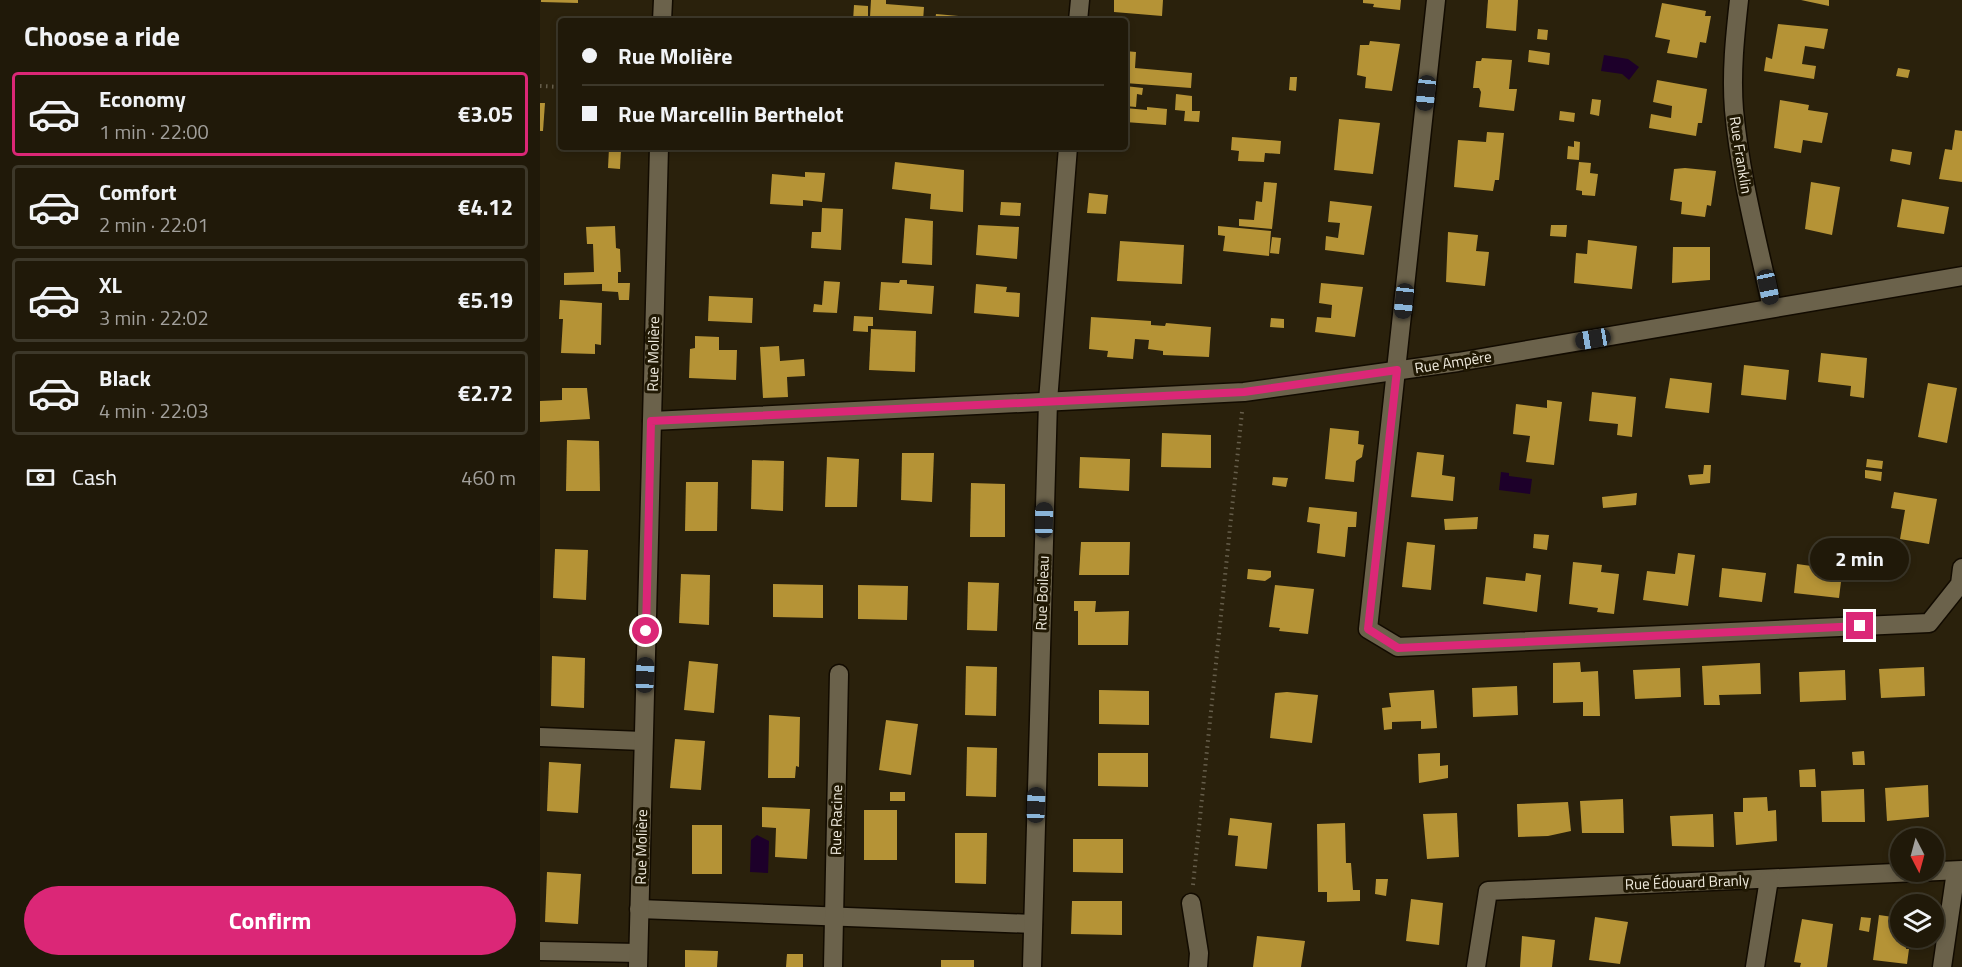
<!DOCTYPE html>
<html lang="en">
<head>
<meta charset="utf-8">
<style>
  body { margin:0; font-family:"Titillium Web",sans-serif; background:#2d2617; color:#f1f3f6; height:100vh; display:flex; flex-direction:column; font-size:22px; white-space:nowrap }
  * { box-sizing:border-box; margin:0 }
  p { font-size:20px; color:#a2a09c }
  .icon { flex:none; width:33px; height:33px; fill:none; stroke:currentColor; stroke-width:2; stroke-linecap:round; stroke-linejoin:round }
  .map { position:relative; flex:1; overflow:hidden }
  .details { display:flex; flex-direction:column; background:#201909; width:540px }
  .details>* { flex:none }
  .guide { position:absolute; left:18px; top:18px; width:570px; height:132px; border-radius:6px; box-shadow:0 3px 9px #0003,0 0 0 2px #3d382a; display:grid; align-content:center; height:132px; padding:0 24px; background:#201909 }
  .needle { width:39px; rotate:174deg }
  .tools { position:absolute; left:1350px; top:828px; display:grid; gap:12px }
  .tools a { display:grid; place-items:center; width:54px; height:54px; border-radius:50%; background:#201909; box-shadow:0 3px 9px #0003,0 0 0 2px #3d382a; font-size:30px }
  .end { position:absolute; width:27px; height:27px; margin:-14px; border:8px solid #db2777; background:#fff; box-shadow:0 0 0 3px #fff }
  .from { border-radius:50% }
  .bubble { position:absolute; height:42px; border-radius:21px; background:#201909; box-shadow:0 3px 9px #0003,0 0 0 2px #3d382a; font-size:20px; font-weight:700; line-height:42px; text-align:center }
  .car { position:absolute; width:18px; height:36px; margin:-18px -9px; border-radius:8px; box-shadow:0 0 4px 2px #0007; background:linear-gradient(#222 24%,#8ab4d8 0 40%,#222 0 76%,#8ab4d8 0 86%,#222 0) }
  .guide b { display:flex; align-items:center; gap:21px; height:57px; font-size:22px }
  .guide b+b { border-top:2px solid #3d382a }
  .guide i { width:15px; height:15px; background:#f1f3f6 }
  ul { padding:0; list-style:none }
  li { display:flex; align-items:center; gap:18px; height:84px; margin:0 12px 9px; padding:0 12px; border:3px solid #3d382a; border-radius:6px }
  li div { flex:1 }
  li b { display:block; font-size:22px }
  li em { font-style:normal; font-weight:700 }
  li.on { border-color:#db2777 }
  li>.icon { width:54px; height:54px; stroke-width:1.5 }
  h2 { padding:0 24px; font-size:27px; line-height:72px }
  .pay { display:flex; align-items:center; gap:15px; height:66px; padding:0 24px; font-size:22px }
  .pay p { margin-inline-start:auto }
  .cta { display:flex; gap:12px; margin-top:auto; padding:12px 24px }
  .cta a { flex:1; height:69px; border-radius:36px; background:#db2777; color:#fff; font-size:24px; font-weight:700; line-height:69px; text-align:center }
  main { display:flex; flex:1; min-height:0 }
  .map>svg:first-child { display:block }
  .water { fill:#1d002a }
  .building { fill:#b59336 }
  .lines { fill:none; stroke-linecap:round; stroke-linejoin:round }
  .street-casing { stroke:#120b00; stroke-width:21 }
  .path { stroke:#665e4b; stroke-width:4; stroke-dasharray:1.5 4.5; stroke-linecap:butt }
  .street { stroke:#6b624b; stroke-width:18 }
  .route { stroke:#db2777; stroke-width:8 }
  .labels { text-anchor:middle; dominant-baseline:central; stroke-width:6; stroke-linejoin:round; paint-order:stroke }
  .street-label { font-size:15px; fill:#f0ebde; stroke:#201803 }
</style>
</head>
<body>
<main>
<section class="details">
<h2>Choose a ride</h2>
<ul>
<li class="on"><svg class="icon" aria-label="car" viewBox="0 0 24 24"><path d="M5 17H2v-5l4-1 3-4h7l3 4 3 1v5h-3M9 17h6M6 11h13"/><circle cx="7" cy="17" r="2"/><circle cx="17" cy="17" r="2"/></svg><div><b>Economy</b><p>1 min · 22:00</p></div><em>€3.05</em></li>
<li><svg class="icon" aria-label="car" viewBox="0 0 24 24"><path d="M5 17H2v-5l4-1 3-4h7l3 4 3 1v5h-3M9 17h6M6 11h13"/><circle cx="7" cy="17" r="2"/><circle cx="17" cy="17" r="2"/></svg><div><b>Comfort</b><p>2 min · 22:01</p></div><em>€4.12</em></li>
<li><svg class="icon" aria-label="car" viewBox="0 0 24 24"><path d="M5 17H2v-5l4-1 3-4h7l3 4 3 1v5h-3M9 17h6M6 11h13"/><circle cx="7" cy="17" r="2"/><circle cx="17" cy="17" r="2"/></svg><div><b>XL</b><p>3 min · 22:02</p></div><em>€5.19</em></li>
<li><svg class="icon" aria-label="car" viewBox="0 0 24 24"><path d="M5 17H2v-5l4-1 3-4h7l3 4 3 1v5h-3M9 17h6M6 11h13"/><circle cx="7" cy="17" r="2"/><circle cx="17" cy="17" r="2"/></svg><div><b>Black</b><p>4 min · 22:03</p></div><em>€2.72</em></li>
</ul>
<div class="pay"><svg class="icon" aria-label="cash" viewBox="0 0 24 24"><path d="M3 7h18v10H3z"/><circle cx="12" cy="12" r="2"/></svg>Cash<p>460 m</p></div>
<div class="cta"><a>Confirm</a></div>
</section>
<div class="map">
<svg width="1422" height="967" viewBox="0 0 1422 967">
  <rect width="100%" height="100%" fill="#2a210c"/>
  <g class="water">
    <path d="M1064,55L1088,59L1099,67L1089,80L1082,74L1061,71Z"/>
    <path d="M961,472L969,473V476L992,479L990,494L959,490Z"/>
    <path d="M217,835L229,841L228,873L210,872L211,840Z"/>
  </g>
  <g class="building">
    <path d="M1,0H38V3L1,2Z"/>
    <path d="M331,0H346V4L384,7L383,21H342V18L330,17Z"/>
    <path d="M574,0H623L622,16L574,12Z"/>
    <path d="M823,0H861L860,10L833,7L834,4L823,3Z"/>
    <path d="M948,0H978L976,31L946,28Z"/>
    <path d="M1261,0H1289V6Z"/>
    <path d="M1122,3L1166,11L1165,16H1171L1166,43L1160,42L1157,58L1127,53L1130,40L1115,37Z"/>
    <path d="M314,5L328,6V21H313Z"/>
    <path d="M396,14L441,18V21H395Z"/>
    <path d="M1238,24L1288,29L1284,49L1265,46L1262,64L1276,66L1274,79L1224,71L1226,57L1232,59Z"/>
    <path d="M998,29L1008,30L1007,40L997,39Z"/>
    <path d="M830,41L860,44L852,91L825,88L826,77L817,75L820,45H829Z"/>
    <path d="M989,50L1010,53L1009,65L988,62Z"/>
    <path d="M585,51L596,52L595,68L652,73L651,88L585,83Z"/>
    <path d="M942,58L972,60L969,89H977L974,111L939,107L941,92L939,88H933L936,61H941Z"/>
    <path d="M1358,68L1370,70L1368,78L1356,76Z"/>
    <path d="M750,77H757L756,91L749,90Z"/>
    <path d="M1117,80L1167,89L1162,123H1158L1156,136L1109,128L1111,114L1131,118L1132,106L1113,102Z"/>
    <path d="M585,86L603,88L602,95L597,94L596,107L585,106Z"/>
    <path d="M636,94L652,96V111H660L659,122L644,121L645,111L635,110Z"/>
    <path d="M1052,99L1061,100L1059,116L1050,114Z"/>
    <path d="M1240,100L1269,105L1268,110L1288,113L1282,143L1263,140L1261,153L1234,148Z"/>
    <path d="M0,103H5L3,131H0Z"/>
    <path d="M607,107L627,109L626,125L585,122V108L607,110Z"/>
    <path d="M1020,111L1035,113L1034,122L1019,120Z"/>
    <path d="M799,119L840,123L833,174L794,170Z"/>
    <path d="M1415,130L1422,131V182L1399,179L1405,149L1412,150Z"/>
    <path d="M947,132L964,133L959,180H955L953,191L914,187L918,140L946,142Z"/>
    <path d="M692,137L741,141L740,154L725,153L724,162L698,161L699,151L691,150Z"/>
    <path d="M1034,141L1040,142L1039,160L1027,159L1028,146L1034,147Z"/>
    <path d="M69,148L81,149L80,169L68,168Z"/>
    <path d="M1352,149L1372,152L1370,165L1350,161Z"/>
    <path d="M355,162L424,170L423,212L390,209L391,194L352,189Z"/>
    <path d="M1039,162L1051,163L1050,173L1058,174L1055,196L1042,195V191L1036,190Z"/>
    <path d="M1145,168L1176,171L1171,206L1167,205L1165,217L1141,214L1142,202L1130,200L1134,169Z"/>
    <path d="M265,172L285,173L282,202L263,200V206L230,204L232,174L265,177Z"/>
    <path d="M724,182L737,183L732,229L699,226V219L714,220L716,201L722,202Z"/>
    <path d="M1271,182L1300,187L1292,235L1265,229Z"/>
    <path d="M549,193L568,195L566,214L547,213Z"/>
    <path d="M1362,199L1409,207L1404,234L1357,227Z"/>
    <path d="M790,201L832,206L824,255L785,250L786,236L798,238L800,223L788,222Z"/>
    <path d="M461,202L481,203L480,216L460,215Z"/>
    <path d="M282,208L303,209L301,250L271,248L272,232H281Z"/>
    <path d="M365,218L393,221L392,265L362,263Z"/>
    <path d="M438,225L479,227L477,259L436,255Z"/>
    <path d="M1011,225H1027L1026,237L1010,236Z"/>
    <path d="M75,226L76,248L80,249L81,272H78V283H90L89,300H79L78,292L62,291V284L24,285V273L54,272L53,244H47L46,227Z"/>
    <path d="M678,226L731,231L729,256L683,251L685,236L678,235Z"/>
    <path d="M908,232L938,235L936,251L949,252L945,286L906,282Z"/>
    <path d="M732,237L741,238L739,254L730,253Z"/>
    <path d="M1048,240L1097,246L1092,289L1034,283L1036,253L1047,254Z"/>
    <path d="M580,241L644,245L642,284L577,281Z"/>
    <path d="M1133,247H1170V280L1132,283Z"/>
    <path d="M360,280H367V284L394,286L392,314L339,310L341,282L359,283Z"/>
    <path d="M284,281L300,282L297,313L273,312L274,304L282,305Z"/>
    <path d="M781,283L823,287L815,337L775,332L777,317L791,318L792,305L779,303Z"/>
    <path d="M436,284L467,287L466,292L480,293L479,317L434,313Z"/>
    <path d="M169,296L213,298L212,323L168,321Z"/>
    <path d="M20,300L62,303L61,345L55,344V354L21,353L23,319H19Z"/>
    <path d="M314,316L333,317V326H328V332L313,331Z"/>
    <path d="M551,317L611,321V325L625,326L626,323L671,327L669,357L623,355V351L608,349L609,340L595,339L593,359L567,357L568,351L549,349Z"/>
    <path d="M731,318L744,319V328L730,327Z"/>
    <path d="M331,329L376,331L375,372L329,370Z"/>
    <path d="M155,336L179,337V350H197L196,380L149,378L150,349L155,348Z"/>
    <path d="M239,346L240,361L264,359L265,376L247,377L248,397L223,398L220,347Z"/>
    <path d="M1281,353L1327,358L1324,398L1310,396L1311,386L1278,382Z"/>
    <path d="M1204,365L1249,370L1246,400L1201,395Z"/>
    <path d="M1130,378L1172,383L1169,413L1125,408Z"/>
    <path d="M1388,383L1417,388L1407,443L1378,437Z"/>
    <path d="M22,388H47L50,419L0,422V401L22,400Z"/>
    <path d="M1052,392L1096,397L1092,437L1077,435L1078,424L1049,421Z"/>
    <path d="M1007,400L1022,402L1014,465L986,462L990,436L973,434L976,404L1007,408Z"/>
    <path d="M790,428L819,431L818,444L824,445L822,457L816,461L814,482L785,479Z"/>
    <path d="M622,433L671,435V468L621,467Z"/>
    <path d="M27,440L59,441L60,491H26Z"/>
    <path d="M877,452L904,455L902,475L915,477L913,501L871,497Z"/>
    <path d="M362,453H394L392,502L361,500Z"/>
    <path d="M287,457L319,459L317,507H285Z"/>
    <path d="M540,457L590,459L589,491L539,488Z"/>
    <path d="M1327,459L1343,461L1342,469L1326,467Z"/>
    <path d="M212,460L244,461L243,511L211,509Z"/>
    <path d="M1164,465H1171L1170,483L1150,485L1148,475L1163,474Z"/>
    <path d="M1325,470L1342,472L1341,481L1325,478Z"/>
    <path d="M733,477L748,478L746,487L732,485Z"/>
    <path d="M146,482H178L177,531H145Z"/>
    <path d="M431,483L465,484V537H430Z"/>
    <path d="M1354,492L1397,499L1389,544L1360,539L1365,510L1351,508Z"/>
    <path d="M1097,493L1096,505L1063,508L1062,497Z"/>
    <path d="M769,507L817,512L816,527H808L805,557L777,553L780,524L767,522Z"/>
    <path d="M938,517L937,529L905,530L904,519Z"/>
    <path d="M994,534L1009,535L1007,550L993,548Z"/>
    <path d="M541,542H590L589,575H539Z"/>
    <path d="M867,542L895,545L891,590L862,587Z"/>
    <path d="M15,549L48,550L46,600L13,598Z"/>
    <path d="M1138,553L1155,555L1148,606L1103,600L1107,571L1135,574Z"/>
    <path d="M1288,555L1304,557L1299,598L1254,593L1257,564L1286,568Z"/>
    <path d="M1033,562L1062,565L1061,572L1079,574L1074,614L1057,612L1058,608L1029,604Z"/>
    <path d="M1182,568L1226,573L1222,602L1179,597Z"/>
    <path d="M708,569L731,571V577L725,581L707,579Z"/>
    <path d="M986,573L1001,575L997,612L943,604L946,577L985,581Z"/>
    <path d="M141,574L170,575L169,625L139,623Z"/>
    <path d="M428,582L459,583L457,631L427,630Z"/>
    <path d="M233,584L283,585V618L233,617Z"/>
    <path d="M318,585L368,586L367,620L318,619Z"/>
    <path d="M735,585L774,589L768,634L739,631L740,628L729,627Z"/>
    <path d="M534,601H556L555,612L589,611L588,645H538V611H534Z"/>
    <path d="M12,656L45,658L44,708L11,706Z"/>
    <path d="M149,661L178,664L174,713L144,710Z"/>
    <path d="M1040,662L1041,672L1058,671L1060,716H1043V702L1013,703V663Z"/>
    <path d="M1220,663L1221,694L1179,695L1180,705H1164L1162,666Z"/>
    <path d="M426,666L457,667L456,716L425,715Z"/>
    <path d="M1384,667L1385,696L1341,698L1339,669Z"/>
    <path d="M1140,668L1141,697L1095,699L1093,670Z"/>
    <path d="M1305,670L1306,700L1260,702L1259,672Z"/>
    <path d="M977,686L978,715L933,717L932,688Z"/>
    <path d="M559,690L609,691V725L559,724Z"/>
    <path d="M894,690L897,728L881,729V721L852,722V729L844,730L842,708L851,707L849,693Z"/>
    <path d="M747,692L778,695L772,743L730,738L735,693Z"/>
    <path d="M229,715L260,717L259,767L256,766L255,778H228Z"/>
    <path d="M346,720L378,724L371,775L339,770Z"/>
    <path d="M135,739L165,741L161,790L130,788Z"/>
    <path d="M427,747L457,748L456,797L426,796Z"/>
    <path d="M1324,751L1325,765H1313L1312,752Z"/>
    <path d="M558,753H608V787L558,786Z"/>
    <path d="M900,753V766L908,765V778L879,783L878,754Z"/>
    <path d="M9,762L41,764L38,813L7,811Z"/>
    <path d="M1275,769L1276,787H1260L1259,770Z"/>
    <path d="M1388,785L1389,817L1347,821L1345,788Z"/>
    <path d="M1324,789L1325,822H1282L1281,791Z"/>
    <rect x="350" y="792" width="15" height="9"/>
    <path d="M1227,797L1228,811L1236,810L1237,841L1196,845L1194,812H1203V798Z"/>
    <path d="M1083,799L1084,833H1042L1040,801Z"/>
    <path d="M1028,802L1031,831L1008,836L978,837L977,804Z"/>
    <path d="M222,807L270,809L267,859L235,857L236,828L222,827Z"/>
    <rect x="324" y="810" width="33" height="50"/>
    <path d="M917,813L919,857L887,859L883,814Z"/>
    <path d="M1173,814L1174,847L1132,846L1130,816Z"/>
    <path d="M690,818L732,823L727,869L695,866L698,836L688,835Z"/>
    <path d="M805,823L806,863H811L813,890H820V901L787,902V892H778L777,824Z"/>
    <rect x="152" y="825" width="30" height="49"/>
    <path d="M415,833H447L446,884L415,883Z"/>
    <path d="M533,839H583V873L533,872Z"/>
    <path d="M7,872L41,874L38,924L5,922Z"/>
    <path d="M836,879H848L846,896L835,894Z"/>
    <path d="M871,899L903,903L899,945L866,941Z"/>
    <path d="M532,901H582V935L531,934Z"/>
    <path d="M1339,915L1360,918V938H1367L1366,949H1369L1367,964L1333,960Z"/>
    <path d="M1055,917L1088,922L1080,964L1049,960Z"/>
    <path d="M1321,917L1331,918L1329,932L1319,930Z"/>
    <path d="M1262,919L1293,924L1287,967H1260L1261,963L1254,962Z"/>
    <path d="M717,936L765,941L761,967H713Z"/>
    <path d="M982,936L1015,940L1012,967H980Z"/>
    <path d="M145,950L178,951L177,967H145Z"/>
    <path d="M247,954H263V967H246Z"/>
    <rect x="401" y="960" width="33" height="7"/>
  </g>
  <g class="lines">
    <defs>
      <g id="street">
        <path d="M896,0L828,629L858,647L1389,623L1420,584L1422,568"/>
        <path d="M1199,0C1195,36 1191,73 1194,110C1200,176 1218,243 1232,308"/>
        <path d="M122,21L123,0"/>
        <path d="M538,21L540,0"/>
        <path d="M112,421L704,392L918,362L1422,276"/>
        <path d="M0,737L103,741"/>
        <path d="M651,903L659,953L658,967"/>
        <path d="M99,909L493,924"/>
        <path d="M0,951L98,953"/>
        <path d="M98,967L119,147"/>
        <path d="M293,967L299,674"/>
        <path d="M492,967L508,401L528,147"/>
        <path d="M936,967L948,891L1422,870"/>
        <path d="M1215,967L1229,879"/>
        <path d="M1402,967L1416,871"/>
      </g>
    </defs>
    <use href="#street" class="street-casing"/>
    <g class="path">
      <path d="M0,86L21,87"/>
      <path d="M653,885L702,412"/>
    </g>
    <use href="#street" class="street"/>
  </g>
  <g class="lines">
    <path class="route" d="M106,631L111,421L704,392L857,370L828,629L858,648L1320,626"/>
  </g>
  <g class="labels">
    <g class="street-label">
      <text transform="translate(1201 155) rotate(81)">Rue Franklin</text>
      <text transform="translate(113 354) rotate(-89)">Rue Molière</text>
      <text transform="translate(913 362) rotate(-9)">Rue Ampère</text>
      <text transform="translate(502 593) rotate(-88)">Rue Boileau</text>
      <text transform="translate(296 820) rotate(-89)">Rue Racine</text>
      <text transform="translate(101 847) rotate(-89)">Rue Molière</text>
      <text transform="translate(1147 882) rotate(-2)">Rue Édouard Branly</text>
    </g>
  </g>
</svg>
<div class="tools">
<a><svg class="needle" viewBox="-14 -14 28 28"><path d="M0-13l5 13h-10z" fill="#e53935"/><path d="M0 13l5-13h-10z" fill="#a2a09c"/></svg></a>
<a><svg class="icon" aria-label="layers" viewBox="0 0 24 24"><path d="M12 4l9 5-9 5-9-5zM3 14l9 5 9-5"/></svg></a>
</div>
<i class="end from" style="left:106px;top:631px"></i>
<i class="end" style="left:1320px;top:626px"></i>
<div class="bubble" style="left:1270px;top:538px;width:99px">2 min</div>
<i class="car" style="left:886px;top:93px;rotate:186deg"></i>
<i class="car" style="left:1228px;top:287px;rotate:168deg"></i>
<i class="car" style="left:864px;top:301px;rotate:186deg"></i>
<i class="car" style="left:1053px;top:339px;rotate:260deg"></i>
<i class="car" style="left:504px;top:520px;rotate:1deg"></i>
<i class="car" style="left:105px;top:675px;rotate:2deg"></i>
<i class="car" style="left:496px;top:805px;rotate:2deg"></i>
<div class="guide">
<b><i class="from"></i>Rue Molière</b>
<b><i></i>Rue Marcellin Berthelot</b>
</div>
</div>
</main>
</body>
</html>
